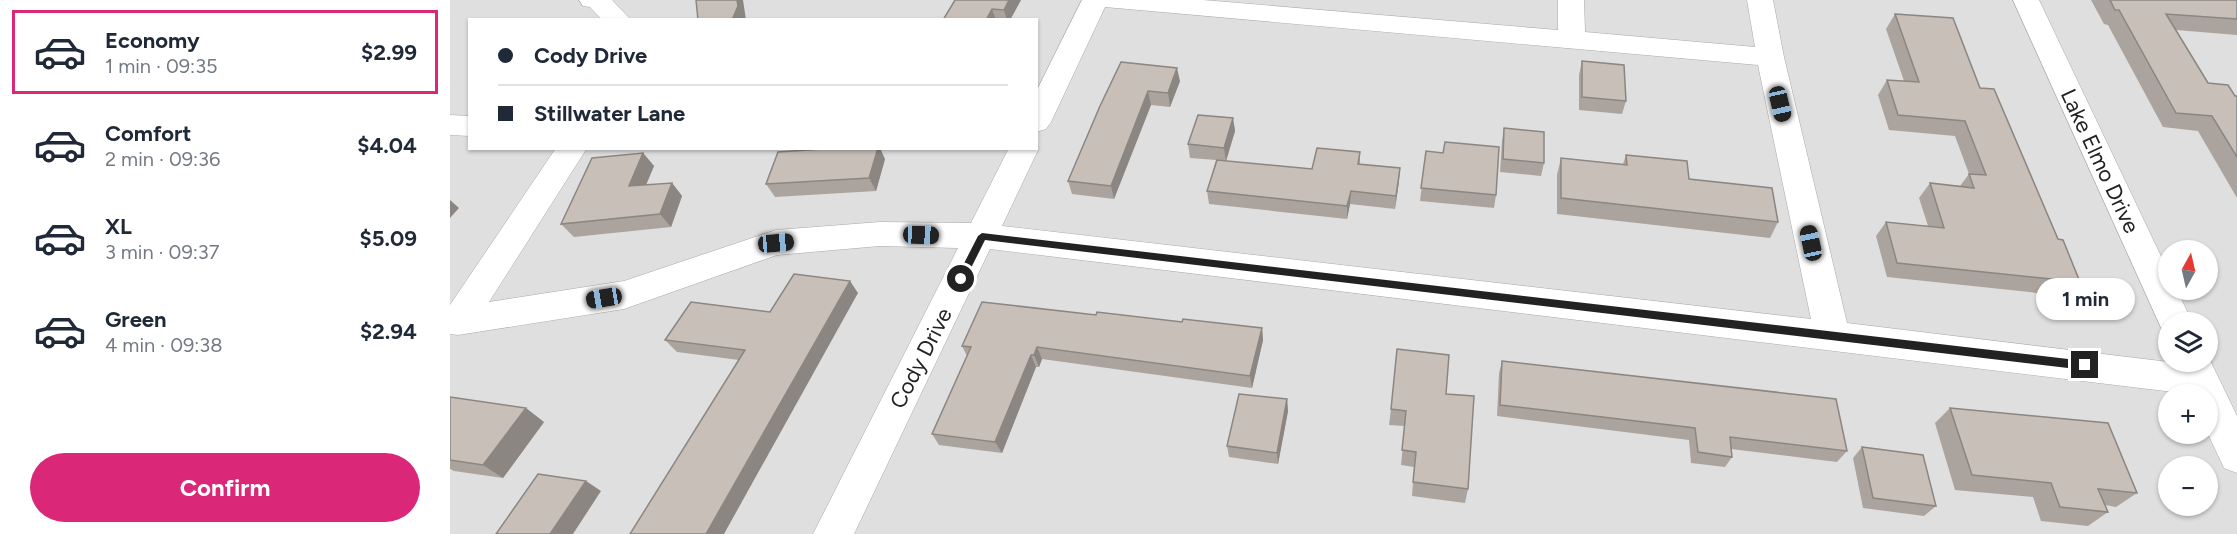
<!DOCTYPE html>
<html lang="en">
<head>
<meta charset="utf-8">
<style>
  body { margin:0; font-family:Figtree,sans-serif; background:#f6f6f7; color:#1f2937; height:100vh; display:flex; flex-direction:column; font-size:22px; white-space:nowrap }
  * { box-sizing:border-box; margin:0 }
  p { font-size:20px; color:#747a83 }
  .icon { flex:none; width:33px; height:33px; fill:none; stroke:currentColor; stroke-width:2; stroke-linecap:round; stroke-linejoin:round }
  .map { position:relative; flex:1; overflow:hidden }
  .side { display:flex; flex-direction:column; background:#fff; width:450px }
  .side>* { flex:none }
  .guide { position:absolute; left:18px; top:18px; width:570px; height:132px; border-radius:0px; box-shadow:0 2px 4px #0004; display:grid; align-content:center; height:132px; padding:0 30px; background:#fff }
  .needle { width:39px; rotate:8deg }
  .fabs { position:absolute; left:1708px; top:240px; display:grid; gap:12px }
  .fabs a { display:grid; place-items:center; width:60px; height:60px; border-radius:50%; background:#fff; box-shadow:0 2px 4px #0004; font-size:30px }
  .end { position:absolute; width:27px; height:27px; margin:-14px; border:8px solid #222; background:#fff; box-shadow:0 0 0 3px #fff }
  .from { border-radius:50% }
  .bubble { position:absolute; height:42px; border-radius:21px; background:#fff; box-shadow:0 2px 4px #0004; font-size:20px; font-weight:700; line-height:42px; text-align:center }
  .car { position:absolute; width:18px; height:36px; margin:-18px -9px; border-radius:8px; box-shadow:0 0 4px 2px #0007; background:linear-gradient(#222 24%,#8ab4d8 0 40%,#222 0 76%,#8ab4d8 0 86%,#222 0) }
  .guide b { display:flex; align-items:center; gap:21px; height:57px; font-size:22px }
  .guide b+b { border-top:2px solid #e0e1e3 }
  .guide i { width:15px; height:15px; background:#1f2937 }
  ul { padding:10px 0 0; list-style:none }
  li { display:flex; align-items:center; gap:18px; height:84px; margin:0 12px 9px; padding:0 18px; border:3px solid transparent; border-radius:0px }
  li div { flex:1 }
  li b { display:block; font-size:22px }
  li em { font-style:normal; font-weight:700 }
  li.active { border-color:#db2777 }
  li>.icon { width:54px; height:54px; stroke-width:1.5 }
  .button { display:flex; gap:12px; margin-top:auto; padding:12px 30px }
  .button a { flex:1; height:69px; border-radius:36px; background:#db2777; color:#fff; font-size:24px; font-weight:700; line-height:69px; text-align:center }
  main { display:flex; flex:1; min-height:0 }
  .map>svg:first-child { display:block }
  .residential { fill:#e0dfdf; fill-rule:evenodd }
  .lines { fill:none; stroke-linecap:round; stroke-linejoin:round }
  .minor-casing { stroke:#a9a9a9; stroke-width:1 }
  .minor { fill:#fff; fill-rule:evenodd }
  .wall { fill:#aba49e }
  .shaded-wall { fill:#8b8681 }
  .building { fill:#c7bfb8; stroke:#8b8681; stroke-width:1.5 }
  .route { fill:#222 }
  .labels { text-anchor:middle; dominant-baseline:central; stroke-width:4.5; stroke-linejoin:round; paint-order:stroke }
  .street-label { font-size:22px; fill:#222; stroke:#fff }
</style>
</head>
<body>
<main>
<section class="side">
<ul>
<li class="active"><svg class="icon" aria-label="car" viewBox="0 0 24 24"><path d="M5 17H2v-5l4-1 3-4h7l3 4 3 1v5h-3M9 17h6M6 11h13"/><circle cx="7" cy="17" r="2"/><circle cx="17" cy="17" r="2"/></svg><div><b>Economy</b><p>1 min · 09:35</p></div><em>$2.99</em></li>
<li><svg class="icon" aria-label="car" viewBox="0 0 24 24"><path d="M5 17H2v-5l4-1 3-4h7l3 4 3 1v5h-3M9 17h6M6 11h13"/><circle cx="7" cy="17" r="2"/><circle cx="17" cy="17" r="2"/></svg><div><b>Comfort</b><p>2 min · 09:36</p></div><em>$4.04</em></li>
<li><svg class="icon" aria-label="car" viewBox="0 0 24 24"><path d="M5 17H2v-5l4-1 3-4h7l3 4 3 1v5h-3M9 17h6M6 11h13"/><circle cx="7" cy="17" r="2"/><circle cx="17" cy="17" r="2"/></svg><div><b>XL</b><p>3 min · 09:37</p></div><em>$5.09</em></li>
<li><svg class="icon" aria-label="car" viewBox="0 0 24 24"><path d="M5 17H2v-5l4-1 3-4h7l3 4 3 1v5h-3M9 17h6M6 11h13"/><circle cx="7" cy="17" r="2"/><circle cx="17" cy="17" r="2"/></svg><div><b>Green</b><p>4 min · 09:38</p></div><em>$2.94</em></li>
</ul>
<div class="button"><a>Confirm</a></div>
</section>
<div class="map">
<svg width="1787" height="534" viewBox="0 0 1787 534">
  <rect width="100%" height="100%" fill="#f2efe9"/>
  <path class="residential" d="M0,0H1787V534H0ZM20,20H586V148H20ZM1655,172L1726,322H1758V362H1744L1781,442L1743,362H1719V322H1725ZM1719,250H1758V290H1719ZM1719,394H1758V434H1719ZM1719,466H1758V506H1719Z"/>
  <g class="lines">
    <defs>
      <g id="minor">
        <path d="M129,0H162L181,20H152L140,7L133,6Z"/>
        <path d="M632,0H753L1108,30V0H1134L1135,32L1305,47L1297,0H1323L1334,57L1397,323L1719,362H1758V356L1787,416V473L1774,468L1758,434V394H1740L540,249L404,534H363L508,248L430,246L327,255L174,309L8,335L0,334V305L106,148H137L39,302L174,281L326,230L430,222L521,223L559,148H586V144L589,148L552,226L1361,319L1308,65L655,7L601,122L596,129L586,132V92Z"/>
        <path d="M1563,0H1589L1719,273V290H1727L1742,322H1719V334L1713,332Z"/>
        <path d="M0,115L20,116V136L0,135Z"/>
      </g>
    </defs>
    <use href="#minor" class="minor-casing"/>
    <use href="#minor" class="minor"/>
  </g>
  <g class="wall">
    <path d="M571,0L560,20H493Z"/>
    <path d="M1641,0H1787V35L1726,30L1758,83L1787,96V198L1748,131L1713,127L1658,25L1654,24Z"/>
    <path d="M1445,14L1530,88L1630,282L1616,296L1437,277L1426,236L1436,222L1478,226L1469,198L1480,183L1510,186L1519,174L1505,136L1439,130L1428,95L1437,80L1454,81L1436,29Z"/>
    <path d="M1132,61L1176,101L1172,114L1129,110V75Z"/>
    <path d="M730,81L720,107L701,105L664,199L622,194L618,181L650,106Z"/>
    <path d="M783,118L785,131L776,161L862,169L910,152V164L949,181L945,209L900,204L897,219L759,204L757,191L766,160L740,158L738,144Z"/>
    <path d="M1054,128L1094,163L1091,176L1050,172L1052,141Z"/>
    <path d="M976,151L1046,195L1044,208L970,201Z"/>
    <path d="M193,153L204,166L196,185L222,183L232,196L221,227L124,237L111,224Z"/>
    <path d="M1176,155L1239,179L1328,222L1320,238L1107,214V175L1111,158L1173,164Z"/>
    <path d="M435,159L426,191L325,197L316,184Z"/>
    <path d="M408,293L289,360L227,352L215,340L320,312Z"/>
    <path d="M646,315L812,328L813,340L802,388L592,359L589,367H586L552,453L489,445L482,434L517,356L512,346Z"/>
    <path d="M1052,361L1397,451L1387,462L1281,449L1282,457L1275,467L1241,463L1239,440L1047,416L1049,373Z"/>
    <path d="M996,394L1018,489L1015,503L962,496L964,467L951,465L955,426L939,425L941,409Z"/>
    <path d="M0,397L94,422L53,478L4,471L0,469Z"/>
    <path d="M837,399L838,411L828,464L779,457L777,446Z"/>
    <path d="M1500,408L1687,493L1666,507L1655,505L1658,512L1638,526L1591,521L1583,497L1505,490L1485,423Z"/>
    <path d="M1412,447L1486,506L1474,516L1413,508L1403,458Z"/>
  </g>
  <g class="shaded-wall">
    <path d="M287,0H293L296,20H282Z"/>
    <path d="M559,0H571L560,20H557L554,10Z"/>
    <path d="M542,9L546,20H536Z"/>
    <path d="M727,68L730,81L720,107L718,93Z"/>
    <path d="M698,91L701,105L664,199L661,186Z"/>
    <path d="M783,118L785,131L776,161L774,148Z"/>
    <path d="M428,148H430L435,159L426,191L419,178Z"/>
    <path d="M193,153L204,166L190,199L179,186Z"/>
    <path d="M950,168L949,181L945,209L946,196Z"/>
    <path d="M222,183L232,196L221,227L210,214Z"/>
    <path d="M901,191L900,204L897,219V206Z"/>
    <path d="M0,200L9,208L0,218Z"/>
    <path d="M400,281L408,293L274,534H256Z"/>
    <path d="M812,328L813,340L802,388L800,376Z"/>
    <path d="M587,347L592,359L589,367L584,355Z"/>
    <path d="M581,355L586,367L552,453L545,442Z"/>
    <path d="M837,399L838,411L828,464L827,453Z"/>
    <path d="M76,408L94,422L53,478L33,465Z"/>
    <path d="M136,481L151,491L123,534H100Z"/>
  </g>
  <g class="building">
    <path d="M246,0H287L288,6L282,20H248Z"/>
    <path d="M505,0H559L554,10L542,9L536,20H493Z"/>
    <path d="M1660,0H1787V19L1716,14L1758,83L1778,85L1785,96H1787V157L1762,116L1726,113L1669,10H1665Z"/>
    <path d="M1445,14L1503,18L1530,88L1544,89L1608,239L1613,240L1630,282L1447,263L1436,222L1494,228L1480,183L1524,188L1519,174L1536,175L1515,121L1448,115L1437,80L1469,82Z"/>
    <path d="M1132,61L1174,65L1176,101L1132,97Z"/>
    <path d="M671,62L727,68L718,93L698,91L661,186L618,181L650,106Z"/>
    <path d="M748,115L783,118L774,148L738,144Z"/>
    <path d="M1054,128L1094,132V163L1053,159Z"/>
    <path d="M995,142L1049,147L1046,195L971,188L976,151L993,153Z"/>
    <path d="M388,148H428L419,178L316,184L328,152Z"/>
    <path d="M867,148L910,152L908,164L950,168L946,196L901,191L897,206L757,191L767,160L862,169Z"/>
    <path d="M193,153L179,186L222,183L210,214L111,224L142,158Z"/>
    <path d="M1176,155L1237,161L1239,179L1322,188L1328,222L1111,198V158L1177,165Z"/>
    <path d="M344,274L400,281L256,534H180L295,350L215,340L241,302L320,312Z"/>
    <path d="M532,302L646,315L647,312L732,322L733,319L812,328L800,376L587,347L584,355H581L545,442L482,434L521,347L512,346Z"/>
    <path d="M947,349L999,355L996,394L1024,396L1018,489L963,482L966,452L952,450L956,411L941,409Z"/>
    <path d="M1052,361L1386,399L1397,451L1280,437L1282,457L1248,452L1245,428L1050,405Z"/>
    <path d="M789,394L837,399L827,453L777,446Z"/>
    <path d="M0,397L76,408L33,465L0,460Z"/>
    <path d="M1500,408L1658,423L1687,493L1648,489L1658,512L1610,507L1601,483L1522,475Z"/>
    <path d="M1412,447L1473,455L1486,506L1423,498Z"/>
    <path d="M88,474L136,481L100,534H46Z"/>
  </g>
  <path class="route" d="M532,233L1635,361L1641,365L1635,370L535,240L514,282H507L506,279L528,236Z"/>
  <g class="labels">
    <g class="street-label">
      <text transform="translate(1650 161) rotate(65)">Lake Elmo Drive</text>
      <text transform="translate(471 358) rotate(-63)">Cody Drive</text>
    </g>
  </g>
</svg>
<div class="fabs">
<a><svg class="needle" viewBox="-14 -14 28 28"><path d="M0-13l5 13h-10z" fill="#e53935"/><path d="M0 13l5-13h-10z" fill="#747a83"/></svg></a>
<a><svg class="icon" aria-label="layers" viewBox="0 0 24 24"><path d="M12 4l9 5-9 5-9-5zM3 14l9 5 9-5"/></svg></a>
<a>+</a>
<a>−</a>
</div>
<i class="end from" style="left:511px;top:279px"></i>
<i class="end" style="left:1635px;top:365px"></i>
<div class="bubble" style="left:1586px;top:278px;width:99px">1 min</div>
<i class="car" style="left:1330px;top:104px;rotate:167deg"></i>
<i class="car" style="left:471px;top:235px;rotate:92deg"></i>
<i class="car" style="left:326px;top:243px;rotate:85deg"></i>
<i class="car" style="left:1361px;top:243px;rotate:348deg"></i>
<i class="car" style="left:154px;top:298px;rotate:261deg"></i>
<div class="guide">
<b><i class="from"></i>Cody Drive</b>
<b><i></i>Stillwater Lane</b>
</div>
</div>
</main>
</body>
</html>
